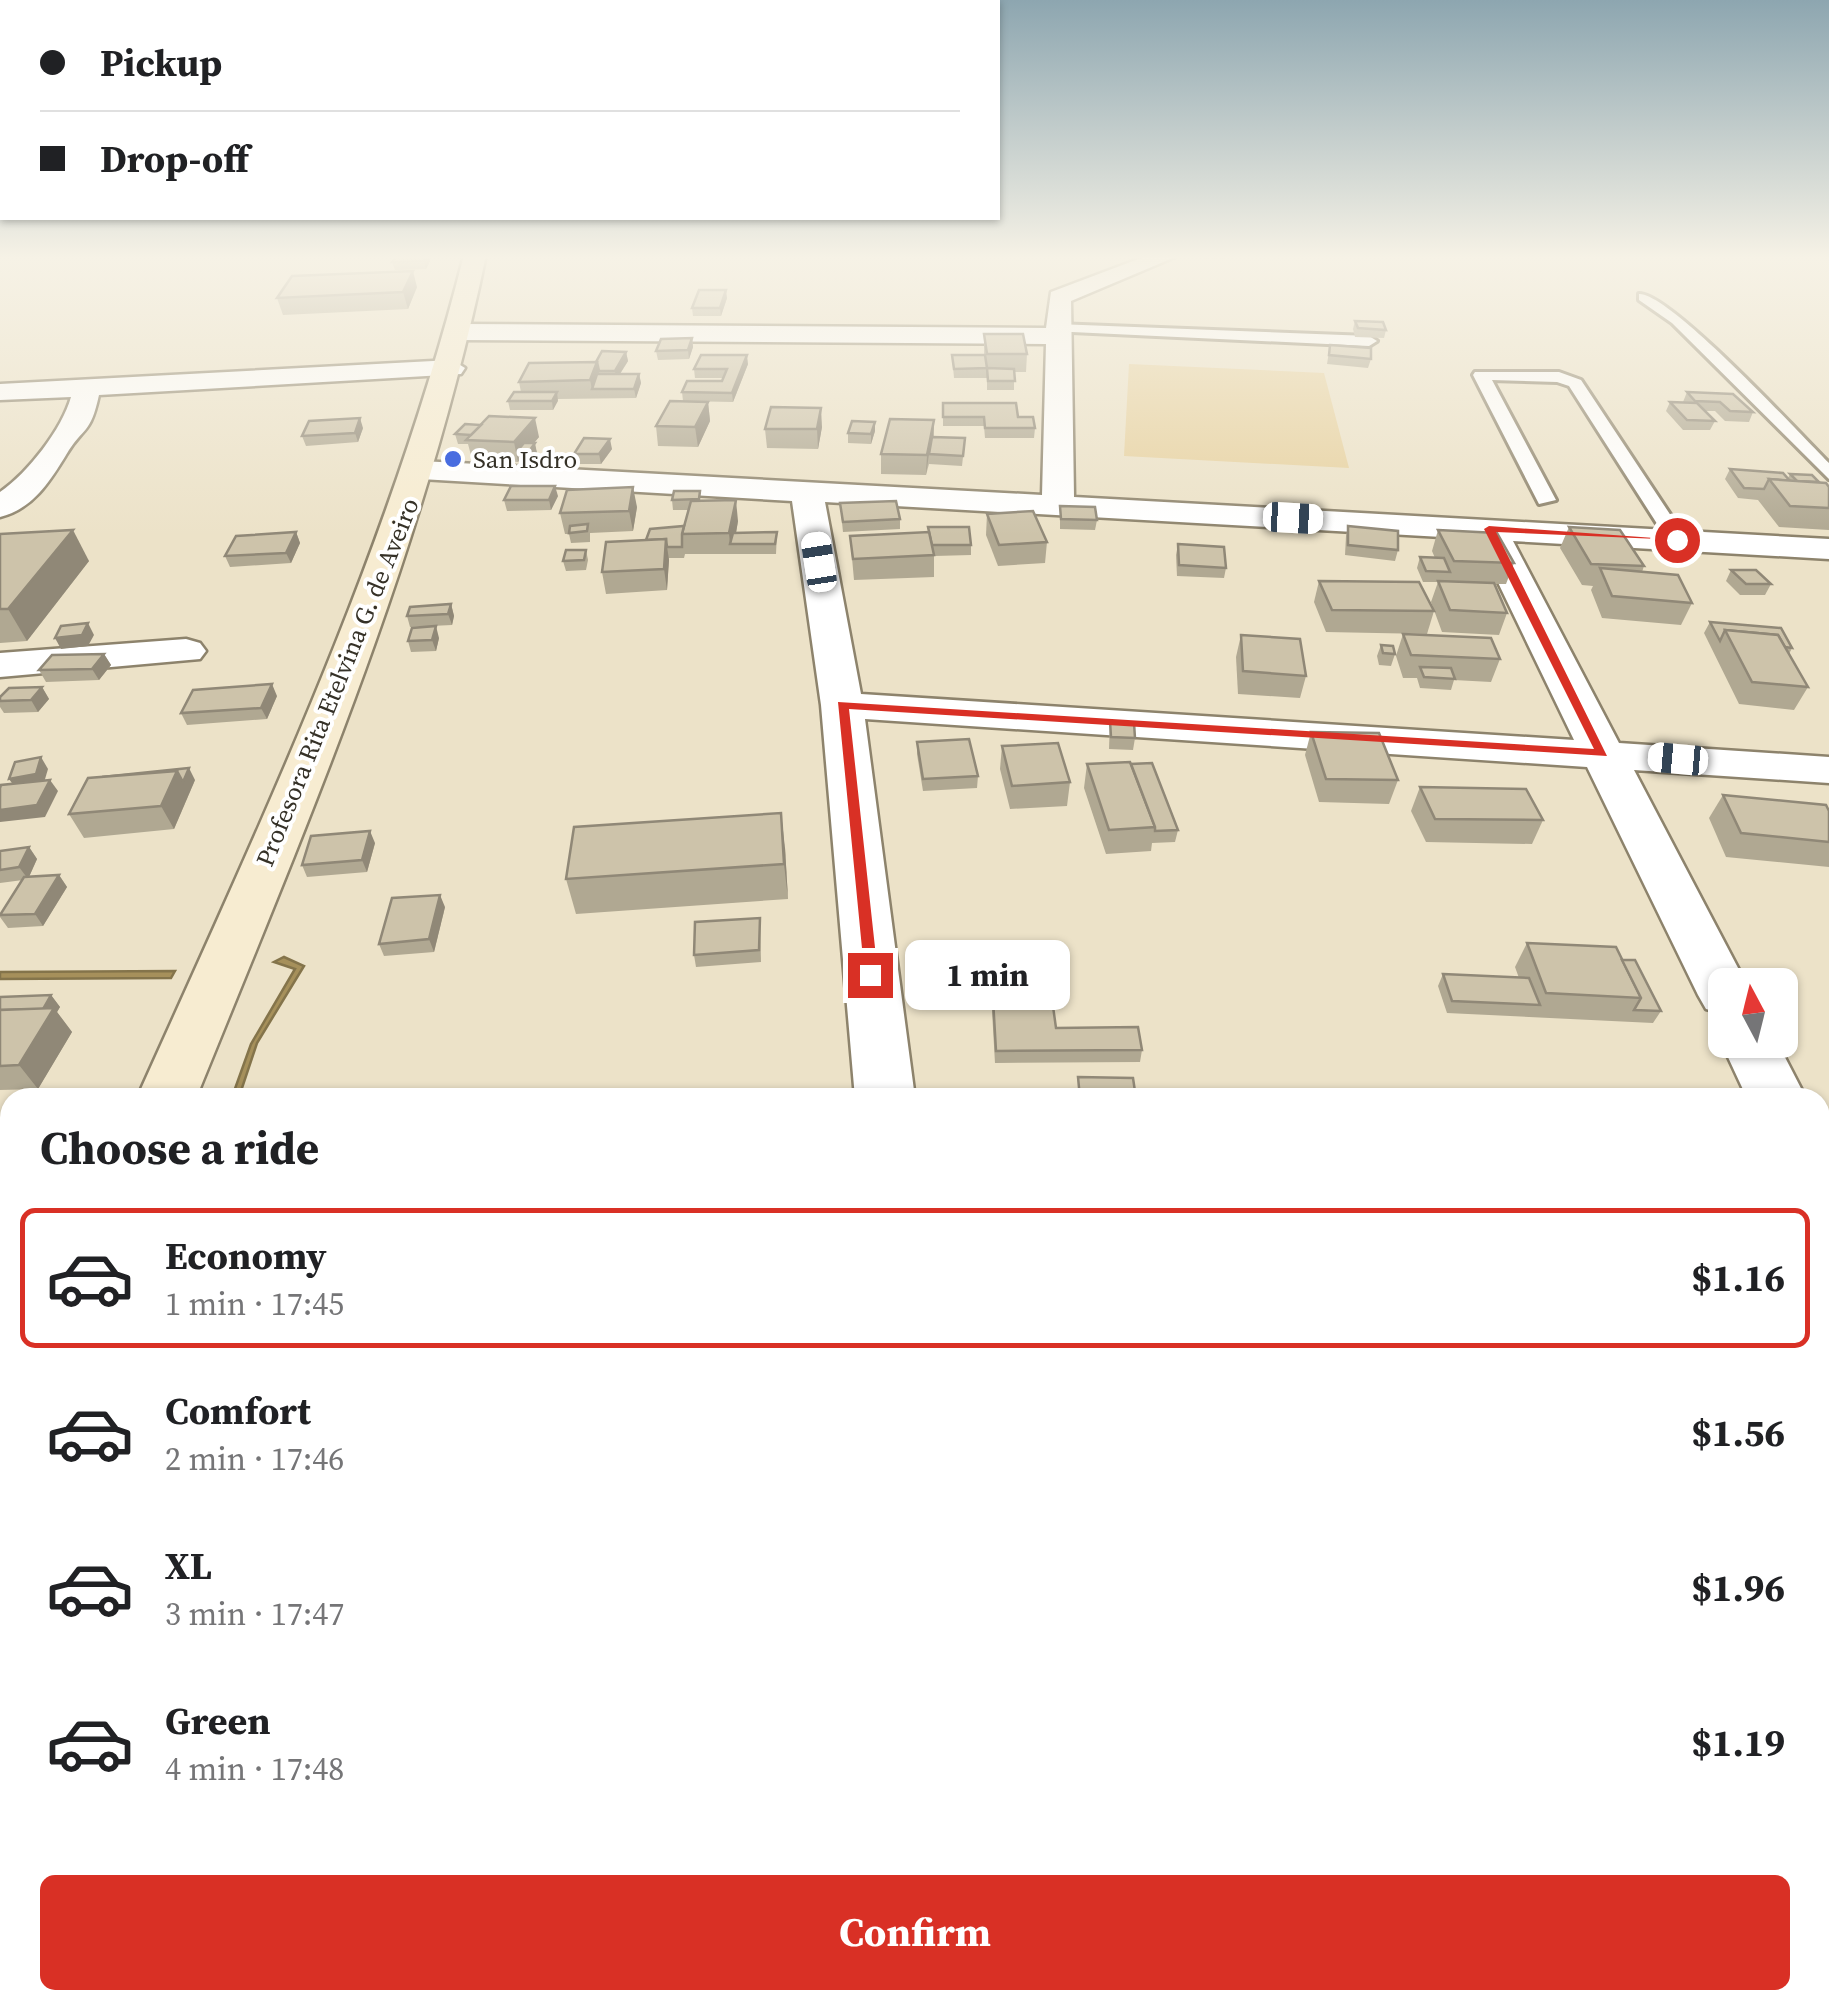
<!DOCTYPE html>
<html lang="en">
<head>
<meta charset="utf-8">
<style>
  body { margin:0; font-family:"Source Serif 4",serif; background:#f6f6f6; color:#202124; height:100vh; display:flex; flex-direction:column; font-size:38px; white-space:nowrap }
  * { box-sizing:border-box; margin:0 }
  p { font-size:32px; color:#757577 }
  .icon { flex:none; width:55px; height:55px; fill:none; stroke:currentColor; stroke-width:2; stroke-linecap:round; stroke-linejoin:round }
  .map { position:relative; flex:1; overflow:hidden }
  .details { position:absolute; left:0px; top:1088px; width:1830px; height:922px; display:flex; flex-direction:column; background:#fff; border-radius:30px 30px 0 0; box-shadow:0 2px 8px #0004 }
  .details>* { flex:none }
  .banner { position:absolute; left:0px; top:0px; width:1000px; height:220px; box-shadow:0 2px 8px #0004; display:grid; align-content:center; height:220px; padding:0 40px; background:#fff }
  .needle { width:65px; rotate:353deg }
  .controls { position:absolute; left:1708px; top:968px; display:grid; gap:20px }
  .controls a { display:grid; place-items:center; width:90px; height:90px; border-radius:15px; background:#fff; box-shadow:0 2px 8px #0004; font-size:50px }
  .end { position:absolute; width:45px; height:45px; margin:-22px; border:12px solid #d93025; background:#fff; box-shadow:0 0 0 5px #fff }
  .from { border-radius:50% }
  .bubble { position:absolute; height:70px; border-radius:15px; background:#fff; box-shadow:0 2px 8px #0004; font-size:32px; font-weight:700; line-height:70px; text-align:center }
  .car { position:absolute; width:30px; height:60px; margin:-30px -15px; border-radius:12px; box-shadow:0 0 8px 2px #0007; background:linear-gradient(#fff 24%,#345 0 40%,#fff 0 76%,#345 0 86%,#fff 0) }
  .banner b { display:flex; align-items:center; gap:35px; height:95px; font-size:38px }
  .banner b+b { border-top:2px solid #e0e0e0 }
  .banner i { width:25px; height:25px; background:#202124 }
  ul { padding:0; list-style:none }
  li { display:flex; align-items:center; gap:30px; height:140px; margin:0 20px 15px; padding:0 20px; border:5px solid transparent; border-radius:15px }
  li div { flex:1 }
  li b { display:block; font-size:38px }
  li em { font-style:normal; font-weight:700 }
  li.on { border-color:#d93025 }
  li>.icon { width:90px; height:90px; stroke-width:1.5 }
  h2 { padding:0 40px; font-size:45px; line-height:120px }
  .button { display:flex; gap:20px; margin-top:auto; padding:20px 40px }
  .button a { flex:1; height:115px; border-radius:15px; background:#d93025; color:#fff; font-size:40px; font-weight:700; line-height:115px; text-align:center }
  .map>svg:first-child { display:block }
  .green { fill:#e7d19f }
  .water { fill:#a6905b; stroke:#84744b; stroke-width:2.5 }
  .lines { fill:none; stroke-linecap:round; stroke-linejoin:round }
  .lane-casing { stroke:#8d836c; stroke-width:6 }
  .street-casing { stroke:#8d836c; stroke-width:5 }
  .secondary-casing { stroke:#8d836c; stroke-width:5 }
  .path { stroke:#a19a86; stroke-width:2.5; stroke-dasharray:5 2.5; stroke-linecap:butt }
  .lane { fill:#fff; fill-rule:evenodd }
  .street { fill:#fff; fill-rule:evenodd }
  .secondary { fill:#f7ecd1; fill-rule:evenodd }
  .wall { fill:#b0a892 }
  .shaded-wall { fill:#908877 }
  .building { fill:#cdc3aa; stroke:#908877; stroke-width:2.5 }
  .route { fill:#d93025 }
  .poi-dot { fill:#496de0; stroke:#fff; stroke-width:4 }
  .labels { text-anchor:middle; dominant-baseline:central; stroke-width:8; stroke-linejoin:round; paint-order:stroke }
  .far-poi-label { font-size:25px; fill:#353127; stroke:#fff; text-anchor:start }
  .far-street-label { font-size:25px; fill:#353127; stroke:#fff }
</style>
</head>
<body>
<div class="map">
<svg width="1829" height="2008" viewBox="0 0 1829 2008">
  <rect width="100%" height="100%" fill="#ece2c8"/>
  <path class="green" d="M1129,364L1324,373L1349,468L1124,456Z"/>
  <g class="water">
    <path d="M284,957L304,966L257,1043L239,1097H232L251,1044L295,969L274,962Z"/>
    <path d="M175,971L171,978L0,979V972Z"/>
  </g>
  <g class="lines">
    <defs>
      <g id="lane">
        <path d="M1639,294C1669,292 1800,434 1829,463V479L1672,323L1639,300Z"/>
        <path d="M1056,324L1369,336L1377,341L1369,346L1051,331V325Z"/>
        <path d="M1475,372H1559L1581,380L1687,540L1684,544H1670L1569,386L1557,382L1492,380L1556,500L1539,504L1473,375Z"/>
      </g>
      <g id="street">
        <path d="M1149,255H1180L1071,301L1074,497L1829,539V559L1513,541L1619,743L1829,757V783L1634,770L1747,985H1725V1014L1706,1009L1698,995L1587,767L865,719L915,1098H855L821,705L792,501L421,479L405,470L421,461L1042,495L1046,344L460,340L447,332L460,324L1046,328L1051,292ZM825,502L1477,539L1574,740L861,694Z"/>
        <path d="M452,360L465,368L461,374L99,395C90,436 84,425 66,455C50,481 33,509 0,517V492C28,473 62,429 71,397L0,400V384Z"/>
        <path d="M186,639L200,643L206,651L200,659L0,677V653Z"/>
        <path d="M1725,1031V1040H1776L1806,1098H1747L1720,1040Z"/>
        <path d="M1820,1156L1829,1159V1227L1820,1223Z"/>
        <rect x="1820" y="1637" width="9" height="84"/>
        <path d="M947,2000H1047L1048,2008H948Z"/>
      </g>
      <g id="secondary">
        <path d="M464,255H486C424,553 310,817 196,1098H137C262,820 389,552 464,255Z"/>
        <path d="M10,1430V1524L0,1528V1434Z"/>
      </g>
    </defs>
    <use href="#lane" class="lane-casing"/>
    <use href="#street" class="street-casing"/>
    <use href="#secondary" class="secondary-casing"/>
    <path class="path" d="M1205,258L1280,255"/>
    <use href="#lane" class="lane"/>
    <use href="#street" class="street"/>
    <use href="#secondary" class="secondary"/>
  </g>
  <g class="wall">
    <path d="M430,261L426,269L395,270L392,262Z"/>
    <path d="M417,287L408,309L283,315L277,298Z"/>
    <path d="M727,298L721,316H693L692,308Z"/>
    <path d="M1355,321L1386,330L1384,338L1355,337L1353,329Z"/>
    <path d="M984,334L1027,354L1026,372H1014V390H987V378H954L952,355H984Z"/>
    <path d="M692,338L693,347L689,359L658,360L656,351Z"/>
    <path d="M1330,345L1371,359L1368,368L1327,364Z"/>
    <path d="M626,352L628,361L620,374H639L641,383L636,398L558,399L553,410H510L508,401L521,392L519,382L596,362Z"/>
    <path d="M748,364L733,402L683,401L682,392L722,381L723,378H695L694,369Z"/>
    <path d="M1687,392L1753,412L1749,422L1725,421L1715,411H1705L1715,421L1710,430H1683L1666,411L1670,402H1683Z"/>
    <path d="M708,402L710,421L698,447L658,446L656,426Z"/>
    <path d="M943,403L1018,417L1035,428L1034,438H985L984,426H943Z"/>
    <path d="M934,420V437L964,448L962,466L929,464L926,475L881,474V454Z"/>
    <path d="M822,427L818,449L767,448L765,429Z"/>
    <path d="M363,428L358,442L306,446L302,436Z"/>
    <path d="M875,431L871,444L848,443V433Z"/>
    <path d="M455,434L539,437L534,443L537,453L532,460L520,459L518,462L472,459L468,444H458Z"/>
    <path d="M612,449L601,464H576L574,454Z"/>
    <path d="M1730,469L1788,478L1790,474L1829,487V530L1779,527L1758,500L1738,498L1725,479Z"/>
    <path d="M674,491L701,501L738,521L736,533L777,532L776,554H685L684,558H669L667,590L606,594L602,572L646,540L684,526L689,510H673L672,500Z"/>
    <path d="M558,496L551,510L507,511L504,500Z"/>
    <path d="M840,503L900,519V529L843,532Z"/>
    <path d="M1060,506L1097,520L1095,530L1060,529Z"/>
    <path d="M637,507L633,531L590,533V542L571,543L569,534H565L560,513Z"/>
    <path d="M987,514L1047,542L1045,563L998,566L986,535Z"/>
    <path d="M1348,526L1398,550L1395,561L1345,555L1346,536Z"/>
    <path d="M1569,527L1644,566L1642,572L1692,603L1681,625L1602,618L1591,590L1593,586L1582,585L1560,548Z"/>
    <path d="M1438,530L1514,563L1506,584H1494L1507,613L1499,635L1442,632L1431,602L1438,582H1423L1417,568L1420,557L1435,558L1432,551Z"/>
    <path d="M296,532L300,543L291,563L230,567L225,556Z"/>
    <path d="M0,534L89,561L27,641L0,643Z"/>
    <path d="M850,536L971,545V555L934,556V577L854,580Z"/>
    <path d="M1178,544L1226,568L1224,578L1177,576L1176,555Z"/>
    <path d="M586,550L588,560L586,570L566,571L563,561Z"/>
    <path d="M1731,570L1771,584L1765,595H1740L1726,581Z"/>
    <path d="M1319,581L1434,611L1427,634L1326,632L1314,602Z"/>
    <path d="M451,604L454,616L452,625L410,627L407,616Z"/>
    <path d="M1710,622L1792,648L1789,654L1808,687L1794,710L1739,704L1704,633Z"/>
    <path d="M1403,634L1500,659L1491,682L1454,680L1451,690L1420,688L1417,678H1403L1396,656Z"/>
    <path d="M1241,635L1306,676L1300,698L1238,694L1236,657Z"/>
    <path d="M439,638L436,651L411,652L408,641Z"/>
    <path d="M1381,645L1395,654L1391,666L1379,665L1377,656Z"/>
    <path d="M104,654L111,665L99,680L46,682L39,670Z"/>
    <path d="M42,687L49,699L38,712L4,713L0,707V697Z"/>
    <path d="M277,696L267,719L187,725L181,713Z"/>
    <path d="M1110,721L1135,738L1133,750L1109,749Z"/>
    <path d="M1311,732L1398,780L1389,804L1319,802L1305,755Z"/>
    <path d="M917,742L978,776L977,788L923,791L917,754Z"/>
    <path d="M1002,746L1070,782L1067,806L1010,809L1000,769Z"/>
    <path d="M1087,764L1178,830L1175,842L1152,843L1151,851L1106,854L1084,788Z"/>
    <path d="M195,780L174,829L84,838L69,814Z"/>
    <path d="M1420,787L1543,820L1532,844L1426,842L1411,811Z"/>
    <path d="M1723,795L1829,811V867L1726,857L1709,818Z"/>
    <path d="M375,843L367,872L307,877L302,865Z"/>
    <path d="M29,847L37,859L29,877L59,875L67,887L43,926L8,928L0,917V914L23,880L0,883V851Z"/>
    <path d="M785,848L788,899L576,914L566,879Z"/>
    <path d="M445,907L434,952L384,956L379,944Z"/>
    <path d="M760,918L761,962L696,967L694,955Z"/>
    <path d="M1527,943L1622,960L1661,1011L1653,1023L1447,1013L1438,986L1443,974L1519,978L1515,967Z"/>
    <path d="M51,995L60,1007L57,1012L72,1032L38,1089L0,1090V997Z"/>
    <path d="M993,999L1056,1028L1142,1050L1140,1062L995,1063L992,1011Z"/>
    <path d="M10,1282V1363L0,1365V1283Z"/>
  </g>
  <g class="shaded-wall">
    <path d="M427,255H429L430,261L426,269L424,261Z"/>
    <path d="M413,271L417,287L408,309L403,292Z"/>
    <path d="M726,290L727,298L721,316L720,308Z"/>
    <path d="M692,338L693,347L689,359L688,350Z"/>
    <path d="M626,352L628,361L616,380L615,371Z"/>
    <path d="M747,355L748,364L733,402L732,393Z"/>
    <path d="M597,362L600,380L592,389L590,380Z"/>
    <path d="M639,374L641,383L636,398L634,389Z"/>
    <path d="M557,392L558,401L553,410L552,401Z"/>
    <path d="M708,402L710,421L698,447L695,427Z"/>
    <path d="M821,408L822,427L818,449L817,429Z"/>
    <path d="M360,418L363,428L358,442L355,433Z"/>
    <path d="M535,418L539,437L528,450H518L520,459L518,462L514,442Z"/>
    <path d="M934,420L933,439L929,454L926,475L927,455Z"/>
    <path d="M875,422V431L871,444V434Z"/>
    <path d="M610,439L612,449L601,464L599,454Z"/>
    <path d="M535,443L537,453L532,460L530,450Z"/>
    <path d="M555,486L558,496L551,510L549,500Z"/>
    <path d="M633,487L637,507L633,531L629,511Z"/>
    <path d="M736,500L738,521L734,544H730L729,533Z"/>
    <path d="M73,530L89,561L27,641L8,609Z"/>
    <path d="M296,532L300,543L291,563L286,553Z"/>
    <path d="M666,539L669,560L667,590L664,569Z"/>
    <path d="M451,604L454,616L452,625L448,614Z"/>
    <path d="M88,623L94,635L88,646L61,649L55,638Z"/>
    <path d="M436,626L439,638L436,651L432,640Z"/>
    <path d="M104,654L111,665L99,680L92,669Z"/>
    <path d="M272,684L277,696L267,719L261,708Z"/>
    <path d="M42,687L49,699L38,712L31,700Z"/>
    <path d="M41,757L48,769L43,786L17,790L9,779Z"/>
    <path d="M189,768L195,780L174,829L161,806L177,771Z"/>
    <path d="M50,780L58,791L45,817L0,822V810Z"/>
    <path d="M781,813L785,848L788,899L784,864Z"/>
    <path d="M370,831L375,843L367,872L362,860Z"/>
    <path d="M29,847L37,859L28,879L19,867Z"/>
    <path d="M59,875L67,887L43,926L35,914Z"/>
    <path d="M440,895L445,907L434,952L429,939Z"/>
    <path d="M51,995L60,1007L57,1012L72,1032L38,1089L19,1065L35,1021Z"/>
    <path d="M10,1308V1354L0,1345V1331Z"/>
    <path d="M756,2000H763L762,2008H755Z"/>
  </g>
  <g class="building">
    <path d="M397,255H427L424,261L392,262Z"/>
    <path d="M413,271L403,292L277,298L292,276Z"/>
    <path d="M699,290H726L720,308H692Z"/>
    <path d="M1355,321L1383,322L1386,330L1358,328Z"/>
    <path d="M984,334H1023L1027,354H987Z"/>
    <path d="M692,338L688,350L656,351L661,339Z"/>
    <path d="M1330,345L1371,348V359L1329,355Z"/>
    <path d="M602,351L626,352L615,371H599L597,362H596Z"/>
    <path d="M701,355H747L732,393L682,392L687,381H722L727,369H694Z"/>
    <path d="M952,355H985L987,368L954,369Z"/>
    <path d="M597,362L590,380L519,382L529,363Z"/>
    <path d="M987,368L1014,369L1015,381H988Z"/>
    <path d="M597,374H639L634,389H592Z"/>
    <path d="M514,392H557L552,401H508Z"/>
    <path d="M1687,392L1733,394L1753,412L1730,411L1720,402L1695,401Z"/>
    <path d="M670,401L708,402L695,427L656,426Z"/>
    <path d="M1670,402L1697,403L1715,421L1687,420Z"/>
    <path d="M943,403H1016L1018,417H1033L1035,428H985L984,417H943Z"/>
    <path d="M771,407L821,408L817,429H765Z"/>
    <path d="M489,416L535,418L514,442L466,440Z"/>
    <path d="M360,418L355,433L302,436L309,421Z"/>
    <path d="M890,419L934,420L927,455L881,454Z"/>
    <path d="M852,421L875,422L871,434L848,433Z"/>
    <path d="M465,424L481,425L471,435L455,434Z"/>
    <path d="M932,437L965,438L963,456L929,454Z"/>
    <path d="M584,438L610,439L599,454H574Z"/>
    <path d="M524,443H535L530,450H518Z"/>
    <path d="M1730,469L1783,473L1790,481L1769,479L1764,489L1744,488Z"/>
    <path d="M1790,474L1812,475L1819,482L1797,481Z"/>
    <path d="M1769,479L1826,483L1829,487V508L1790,506Z"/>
    <path d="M511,486H555L549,500H504Z"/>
    <path d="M633,487L629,511L560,513L567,490Z"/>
    <path d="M674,491H700L699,499L672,500Z"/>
    <path d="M736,500L729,533L682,534L691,501Z"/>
    <path d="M896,501L900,519L843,522L840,503Z"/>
    <path d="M1060,506L1095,507L1097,520L1061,519Z"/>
    <path d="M1033,511L1047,542L999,545L987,514Z"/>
    <path d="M588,524L587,531L569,533L570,526Z"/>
    <path d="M684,526L682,534V547H667L666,539L646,540L650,529Z"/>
    <path d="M1348,526L1398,531V550L1348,545Z"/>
    <path d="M928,527H969L971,545H932Z"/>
    <path d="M1569,527L1620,530L1644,566L1591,564Z"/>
    <path d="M73,530L8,609H0V534Z"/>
    <path d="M1438,530L1497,533L1514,563L1454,561Z"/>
    <path d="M296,532L286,553L225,556L236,536Z"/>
    <path d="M777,532L775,544H730L733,533Z"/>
    <path d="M929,532L934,555L853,559L850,536Z"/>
    <path d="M666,539L664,569L602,572L606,542Z"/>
    <path d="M1178,544L1224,547L1226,568L1179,565Z"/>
    <path d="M566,550H586L584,560L563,561Z"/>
    <path d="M1420,557L1444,558L1450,572L1426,571Z"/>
    <path d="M1600,568L1678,575L1692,603L1612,596Z"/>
    <path d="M1731,570H1756L1771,584H1746Z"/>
    <path d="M1319,581L1419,582L1434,611L1332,610Z"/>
    <path d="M1438,581L1494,583L1507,613L1450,610Z"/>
    <path d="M451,604L448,614L407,616L410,607Z"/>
    <path d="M1710,622L1781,628L1792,648L1785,647L1778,635L1725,630L1720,641Z"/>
    <path d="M88,623L82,635L55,638L61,626Z"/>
    <path d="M436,626L432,640L408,641L412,628Z"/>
    <path d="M1725,630L1778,635L1808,687L1752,682Z"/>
    <path d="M1403,634L1491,638L1500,659L1411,655Z"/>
    <path d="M1241,635L1300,639L1306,676L1243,671Z"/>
    <path d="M1381,645L1393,646L1395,654L1383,653Z"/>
    <path d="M104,654L92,669L39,670L52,655Z"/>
    <path d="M1420,667L1451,668L1455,679L1424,677Z"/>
    <path d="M272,684L261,708L181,713L193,690Z"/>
    <path d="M42,687L31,700L0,701V697L9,688Z"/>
    <path d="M1110,721L1134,723L1135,738L1111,737Z"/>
    <path d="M1311,732L1379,733L1398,780L1326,779Z"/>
    <path d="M969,739L978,776L923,779L917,742Z"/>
    <path d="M1058,743L1070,782L1012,786L1002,746Z"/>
    <path d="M41,757L36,774L9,779L15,762Z"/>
    <path d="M1130,762L1155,827L1109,830L1087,764Z"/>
    <path d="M1152,763L1178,830L1155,831V827L1131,764Z"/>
    <path d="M189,768L183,782L177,771L102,777Z"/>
    <path d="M177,771L161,806L69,814L88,778Z"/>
    <path d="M50,780L37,805L0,810V788L1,785Z"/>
    <path d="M1420,787L1526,789L1543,820L1435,819Z"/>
    <path d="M1723,795L1826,805L1829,811V842L1741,833Z"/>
    <path d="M781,813L784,864L566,879L574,827Z"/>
    <path d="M370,831L362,860L302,865L311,836Z"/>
    <path d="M29,847L19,867L0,870V851Z"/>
    <path d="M59,875L35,914L0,915L24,877Z"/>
    <path d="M440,895L429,939L379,944L392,898Z"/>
    <path d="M760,918L759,950L694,955L695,922Z"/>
    <path d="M1527,943L1616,947L1641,998L1546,993Z"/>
    <path d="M1622,960H1635L1661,1011L1634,1010L1641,998Z"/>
    <path d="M1443,974L1529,978L1540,1005L1452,1001Z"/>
    <path d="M51,995L43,1009L0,1010V997Z"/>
    <path d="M993,999H1052L1056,1028L1138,1027L1142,1050L996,1051Z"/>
    <path d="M54,1008L19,1065L0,1066V1010Z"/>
    <path d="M1078,1077L1133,1078L1136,1098H1080Z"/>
    <path d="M10,1282V1308L0,1331V1283Z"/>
    <path d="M590,2000H653L652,2008H589Z"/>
    <path d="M653,2000H756L755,2008H652Z"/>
  </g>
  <linearGradient id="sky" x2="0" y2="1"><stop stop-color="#8da6b0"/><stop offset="0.48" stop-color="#f6f2e6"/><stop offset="1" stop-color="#f6f2e6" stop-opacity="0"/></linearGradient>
  <rect width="1829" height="536" fill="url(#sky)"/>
  <path class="route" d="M1489,526L1682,540L1496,532L1607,756L849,709L878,975L865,979L838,702L1594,749L1484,529Z"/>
  <circle class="poi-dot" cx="453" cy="459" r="10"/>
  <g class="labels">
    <g class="far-poi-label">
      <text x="473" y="459">San Isdro</text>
    </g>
    <g class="far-street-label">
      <text transform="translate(337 682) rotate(-68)">Profesora Rita Etelvina G. de Aveiro</text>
    </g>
  </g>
</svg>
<div class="controls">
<a><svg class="needle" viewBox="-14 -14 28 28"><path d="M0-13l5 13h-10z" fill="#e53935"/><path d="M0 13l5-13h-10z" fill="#757577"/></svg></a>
</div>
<i class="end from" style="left:1677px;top:540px"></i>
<i class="end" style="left:870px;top:975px"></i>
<div class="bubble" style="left:905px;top:940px;width:165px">1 min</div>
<i class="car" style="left:1293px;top:518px;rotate:93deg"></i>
<i class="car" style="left:819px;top:562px;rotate:351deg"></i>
<i class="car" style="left:1678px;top:759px;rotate:275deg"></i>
<div class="banner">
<b><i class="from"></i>Pickup</b>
<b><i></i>Drop-off</b>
</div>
<section class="details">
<h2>Choose a ride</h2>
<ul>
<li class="on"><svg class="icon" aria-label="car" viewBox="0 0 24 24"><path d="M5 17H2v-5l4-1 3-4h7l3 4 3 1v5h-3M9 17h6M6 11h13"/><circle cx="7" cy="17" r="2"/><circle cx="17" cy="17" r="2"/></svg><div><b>Economy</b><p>1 min · 17:45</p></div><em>$1.16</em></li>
<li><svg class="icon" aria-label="car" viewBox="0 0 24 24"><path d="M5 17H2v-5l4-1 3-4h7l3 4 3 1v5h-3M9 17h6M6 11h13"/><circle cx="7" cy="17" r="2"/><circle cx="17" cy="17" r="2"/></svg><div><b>Comfort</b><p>2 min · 17:46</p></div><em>$1.56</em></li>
<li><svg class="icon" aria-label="car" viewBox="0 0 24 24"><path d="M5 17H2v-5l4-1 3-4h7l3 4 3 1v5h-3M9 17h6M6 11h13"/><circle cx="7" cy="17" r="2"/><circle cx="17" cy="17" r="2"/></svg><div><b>XL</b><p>3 min · 17:47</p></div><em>$1.96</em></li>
<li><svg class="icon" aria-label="car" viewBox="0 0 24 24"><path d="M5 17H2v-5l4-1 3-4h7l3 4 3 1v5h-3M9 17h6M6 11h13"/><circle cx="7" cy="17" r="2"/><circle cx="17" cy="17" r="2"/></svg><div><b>Green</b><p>4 min · 17:48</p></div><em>$1.19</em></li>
</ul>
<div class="button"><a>Confirm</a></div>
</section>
</div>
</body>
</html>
